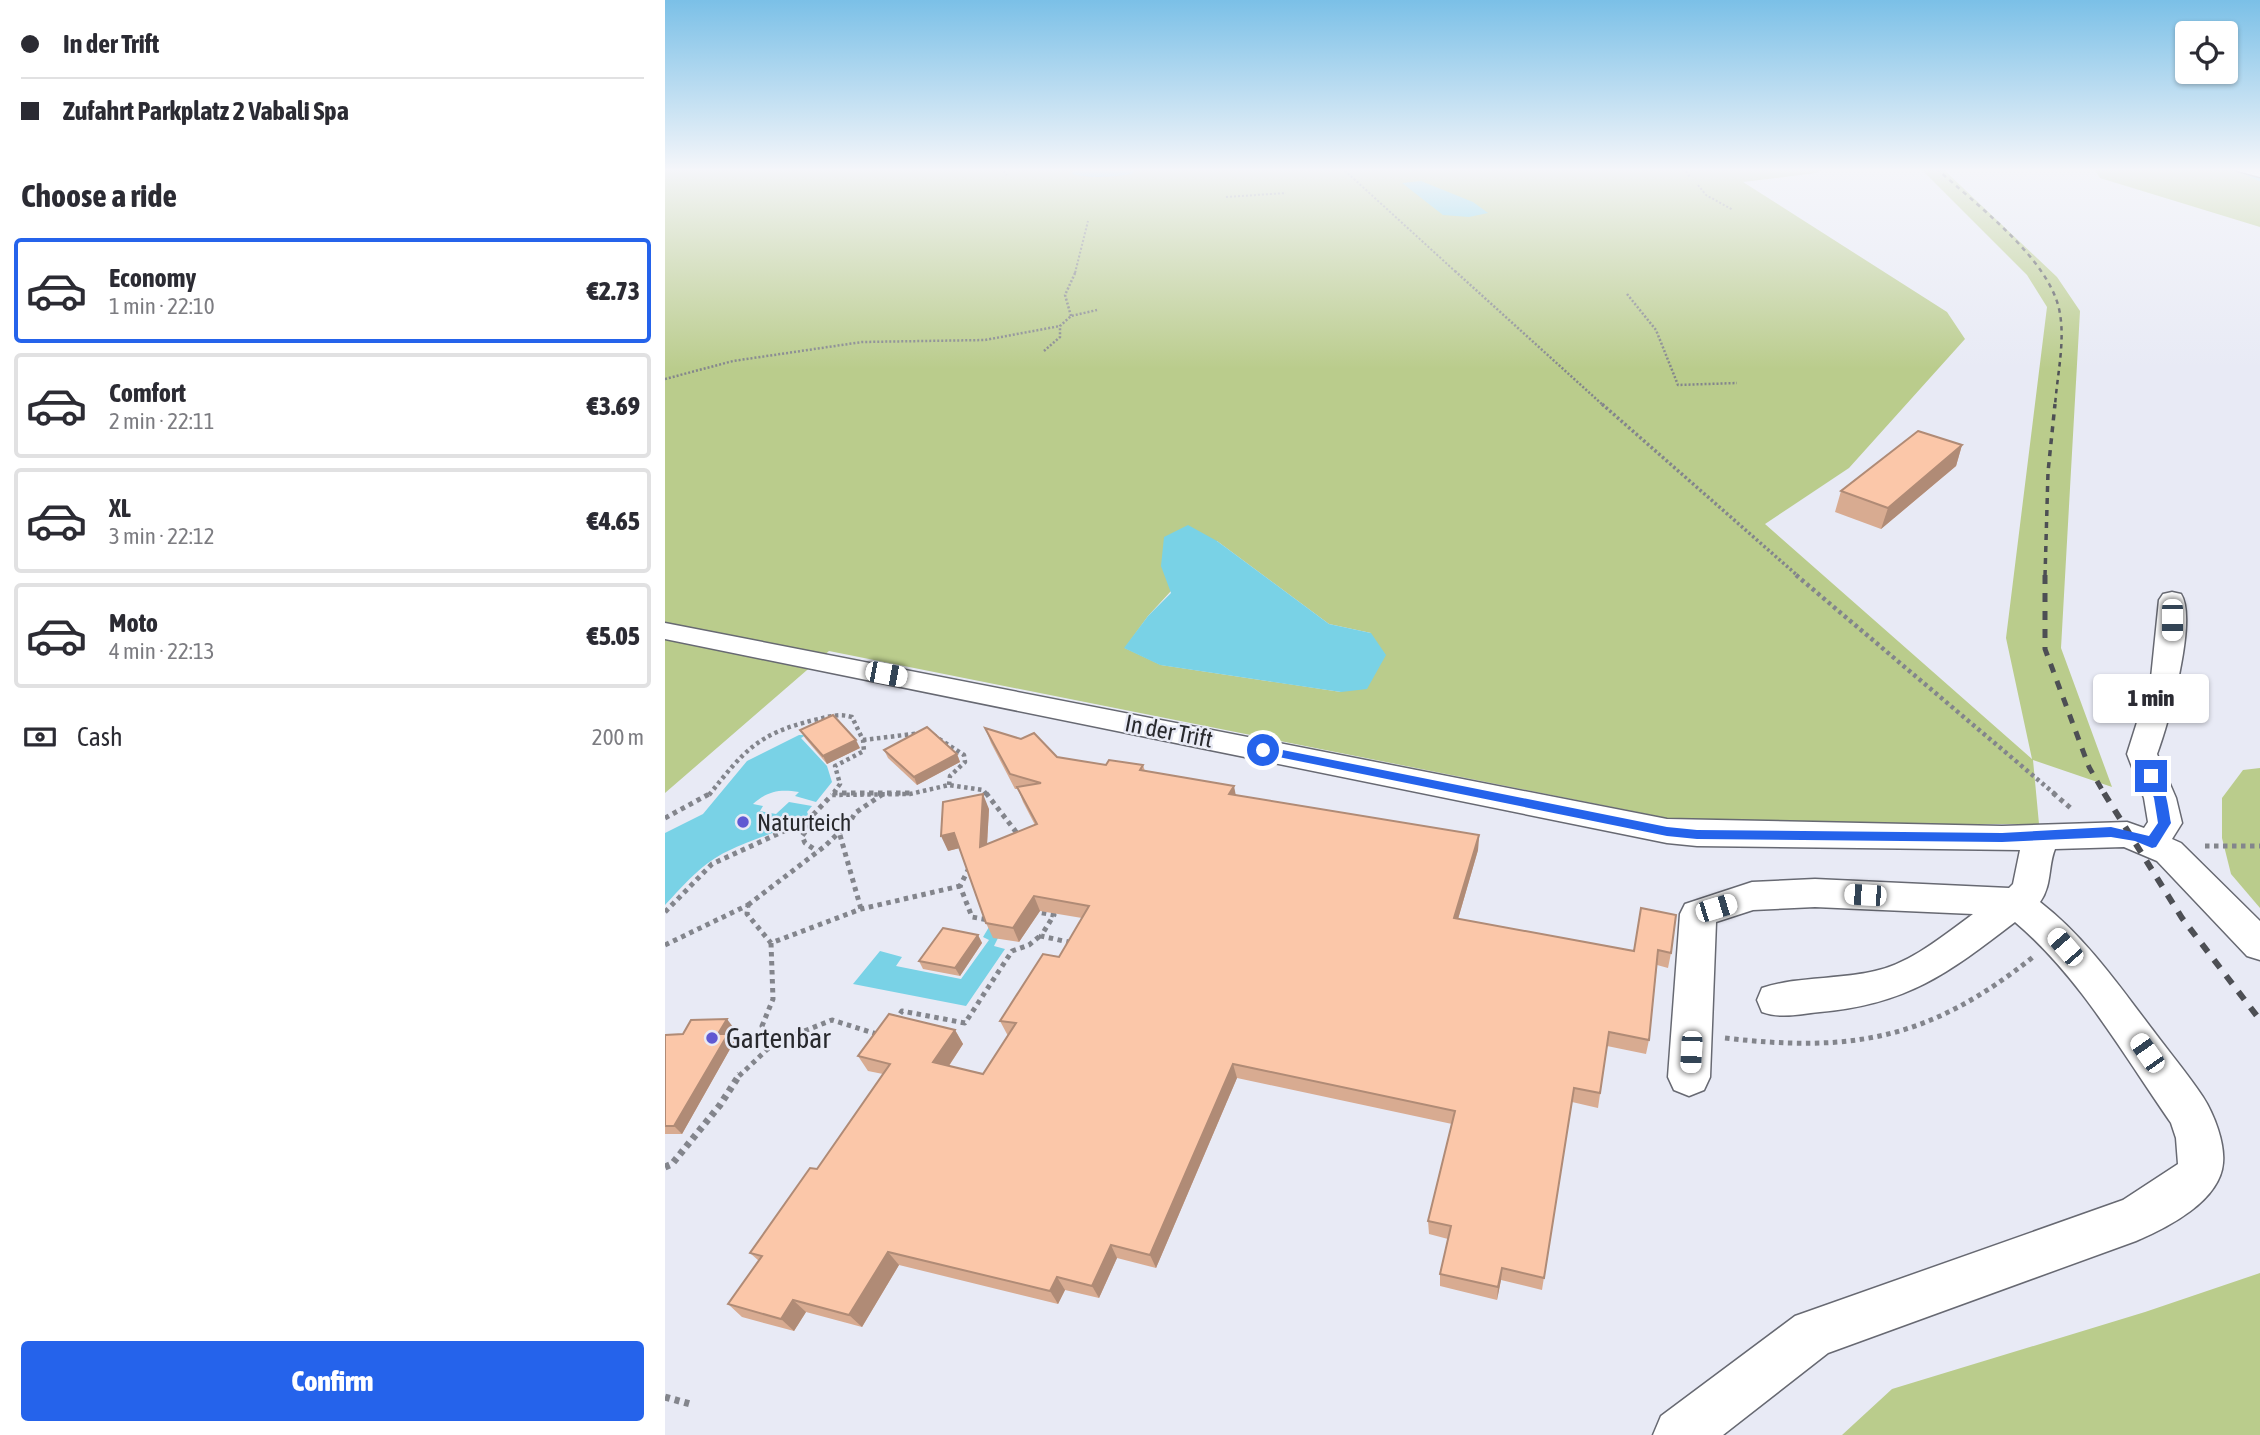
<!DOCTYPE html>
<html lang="en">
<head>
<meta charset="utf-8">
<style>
  body { margin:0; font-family:"Asap Condensed",sans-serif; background:#f7f7f7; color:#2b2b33; height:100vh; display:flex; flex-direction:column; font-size:26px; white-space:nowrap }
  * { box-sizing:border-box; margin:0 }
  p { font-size:23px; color:#7c7c81 }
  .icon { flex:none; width:38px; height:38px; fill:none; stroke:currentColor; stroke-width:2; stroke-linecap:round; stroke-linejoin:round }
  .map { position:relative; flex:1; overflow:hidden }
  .side { display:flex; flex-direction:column; background:#fff; width:665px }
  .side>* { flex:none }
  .top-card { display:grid; align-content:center; height:154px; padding:0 21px; background:#fff }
  .controls { position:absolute; left:1510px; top:21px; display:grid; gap:14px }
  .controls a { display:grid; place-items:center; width:63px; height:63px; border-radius:7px; background:#fff; box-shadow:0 2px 5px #0004; font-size:35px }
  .end { position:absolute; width:32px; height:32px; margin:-16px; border:9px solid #2563eb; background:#fff; box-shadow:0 0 0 4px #fff }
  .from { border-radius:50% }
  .bubble { position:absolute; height:49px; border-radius:7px; background:#fff; box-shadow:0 2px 5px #0004; font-size:23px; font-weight:800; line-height:49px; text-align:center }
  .car { position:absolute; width:21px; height:42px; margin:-21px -10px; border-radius:9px; box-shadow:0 0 5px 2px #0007; background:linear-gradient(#fff 24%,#345 0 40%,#fff 0 76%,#345 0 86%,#fff 0) }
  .top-card b { display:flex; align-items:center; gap:24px; height:66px; font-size:26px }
  .top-card b+b { border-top:2px solid #e1e1e2 }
  .top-card i { width:18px; height:18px; background:#2b2b33 }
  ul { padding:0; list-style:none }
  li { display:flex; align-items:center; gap:21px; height:105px; margin:0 14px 10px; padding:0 7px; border:4px solid #e1e1e2; border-radius:7px }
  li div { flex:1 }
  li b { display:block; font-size:26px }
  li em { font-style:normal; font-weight:800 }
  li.on { border-color:#2563eb }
  li>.icon { width:63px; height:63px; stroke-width:1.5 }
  h2 { padding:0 21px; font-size:32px; line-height:84px }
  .pay { display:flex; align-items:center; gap:18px; height:77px; padding:0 21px; font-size:26px }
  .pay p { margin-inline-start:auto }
  .cta { display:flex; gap:14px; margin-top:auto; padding:14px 21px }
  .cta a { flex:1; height:80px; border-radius:7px; background:#2563eb; color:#fff; font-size:28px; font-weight:800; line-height:80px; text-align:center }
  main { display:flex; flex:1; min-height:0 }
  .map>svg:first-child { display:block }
  .green { fill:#bacc8c; fill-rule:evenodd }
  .water { fill:#79d2e6 }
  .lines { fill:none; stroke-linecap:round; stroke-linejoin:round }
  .stream { stroke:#79d2e6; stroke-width:4.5 }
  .minor-casing { stroke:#676972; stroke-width:3 }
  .path-far5 { stroke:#83858c; stroke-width:2; stroke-dasharray:2 2; stroke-linecap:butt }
  .path-far4 { stroke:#83858c; stroke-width:2.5; stroke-dasharray:2 2; stroke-linecap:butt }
  .path-far3 { stroke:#83858c; stroke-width:3.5; stroke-dasharray:2.5 2.5; stroke-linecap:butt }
  .path-far2 { stroke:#83858c; stroke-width:4.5; stroke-dasharray:3.5 3.5; stroke-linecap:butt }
  .path-far1 { stroke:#83858c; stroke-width:5; stroke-dasharray:4.5 4.5; stroke-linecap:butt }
  .path { stroke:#83858c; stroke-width:7; stroke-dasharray:5 5; stroke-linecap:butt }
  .minor { fill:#fff; fill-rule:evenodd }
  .rail-far3 { stroke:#4d4f54; stroke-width:2.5; stroke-dasharray:4.5 4.5; stroke-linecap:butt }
  .rail-far2 { stroke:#4d4f54; stroke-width:3.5; stroke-dasharray:6 6; stroke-linecap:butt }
  .rail-far1 { stroke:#4d4f54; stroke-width:5; stroke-dasharray:9 9; stroke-linecap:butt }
  .rail { stroke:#4d4f54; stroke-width:6; stroke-dasharray:10 10; stroke-linecap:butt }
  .wall { fill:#d8ab91 }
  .shaded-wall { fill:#b08b76 }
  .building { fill:#fbc7a9; stroke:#b08b76; stroke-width:2 }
  .route { fill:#2563eb }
  .poi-dot { fill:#6059d2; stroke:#e8eaf5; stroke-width:2.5 }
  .labels { text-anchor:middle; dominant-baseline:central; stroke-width:5; stroke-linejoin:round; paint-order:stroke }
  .street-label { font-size:24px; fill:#28292d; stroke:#e8eaf5 }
  .poi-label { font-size:24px; fill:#28292d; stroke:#e8eaf5; text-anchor:start }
  .near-poi-label { font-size:28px; fill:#28292d; stroke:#e8eaf5; text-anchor:start }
</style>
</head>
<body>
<main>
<section class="side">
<div class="top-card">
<b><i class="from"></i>In der Trift</b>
<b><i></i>Zufahrt Parkplatz 2 Vabali Spa</b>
</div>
<h2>Choose a ride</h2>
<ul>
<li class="on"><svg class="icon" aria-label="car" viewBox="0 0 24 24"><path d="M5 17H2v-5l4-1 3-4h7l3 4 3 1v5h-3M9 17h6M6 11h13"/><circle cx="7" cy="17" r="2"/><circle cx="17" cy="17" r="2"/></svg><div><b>Economy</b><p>1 min · 22:10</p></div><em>€2.73</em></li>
<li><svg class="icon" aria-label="car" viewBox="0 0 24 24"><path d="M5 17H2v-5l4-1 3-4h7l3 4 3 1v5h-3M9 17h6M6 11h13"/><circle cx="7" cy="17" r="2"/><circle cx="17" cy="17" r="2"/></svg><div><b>Comfort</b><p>2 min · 22:11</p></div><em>€3.69</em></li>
<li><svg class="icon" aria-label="car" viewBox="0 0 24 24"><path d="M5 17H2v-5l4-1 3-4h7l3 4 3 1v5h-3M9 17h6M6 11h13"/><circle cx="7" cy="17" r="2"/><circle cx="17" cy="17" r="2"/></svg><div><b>XL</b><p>3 min · 22:12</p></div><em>€4.65</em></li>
<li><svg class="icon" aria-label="car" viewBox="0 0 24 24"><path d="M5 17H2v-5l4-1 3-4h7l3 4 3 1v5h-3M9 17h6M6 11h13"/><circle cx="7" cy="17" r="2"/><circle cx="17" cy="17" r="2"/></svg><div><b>Moto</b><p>4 min · 22:13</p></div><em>€5.05</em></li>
</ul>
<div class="pay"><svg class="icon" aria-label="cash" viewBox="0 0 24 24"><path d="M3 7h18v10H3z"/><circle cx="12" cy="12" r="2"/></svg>Cash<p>200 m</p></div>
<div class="cta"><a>Confirm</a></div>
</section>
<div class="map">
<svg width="1595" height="1435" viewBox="0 0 1595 1435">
  <rect width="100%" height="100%" fill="#e8eaf5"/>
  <g class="green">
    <path d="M0,168L469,170V168H1160L1151,173L1078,182L1282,312L1300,339L1184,468L1100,524L1367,759L1341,638L1382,307L1362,275L1255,168H1277L1392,277L1415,311L1396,648L1447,787L1368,760L1374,824H1060L1002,818L164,651L0,793ZM552,541L664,624L706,633L676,692L496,665L460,648L483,616Z"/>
    <path d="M1428,168H1595V227L1435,178Z"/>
    <path d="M1595,768V908L1566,874L1557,838V798L1578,770Z"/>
    <path d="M1595,1273V1435H1177L1227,1389L1480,1312Z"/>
  </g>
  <g class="water">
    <path d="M409,168H469V170L467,174C446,177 427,179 407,174Z"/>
    <path d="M756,181L808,202L823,213L804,217L778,215L737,183Z"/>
    <path d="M523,525L552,541L664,624L706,633L721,655L702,689L676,692L495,665L459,648L483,616L506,593L496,566L499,537Z"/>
    <path d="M134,735H141L136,738L162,766L167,782L151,802L130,796L134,792C114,789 103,791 88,804L98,806L95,811L111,814L124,802L147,806L142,812L144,816C118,831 90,838 63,851C37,863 19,885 0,905V833L38,814L82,761Z"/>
    <path d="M324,927L333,938L329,946L340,949L301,1006L188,984L215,951L237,957L231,966L296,979L324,940L318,937Z"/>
  </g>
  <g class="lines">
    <path class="stream" d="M1594,168L1584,174L1595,179"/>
    <defs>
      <g id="minor">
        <path d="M1571,168L1595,169V177L1573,171Z"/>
        <path d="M1507,592L1516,594C1533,620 1503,725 1492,754L1511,798L1517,823L1507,839L1516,843L1595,921V960L1582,956L1492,861L1459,847L1390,849C1383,866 1387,886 1375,902C1420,937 1453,984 1487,1029C1504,1052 1523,1074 1538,1097C1549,1114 1560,1143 1558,1163C1555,1201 1502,1228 1471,1241L1163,1353L1058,1435H988L996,1416L1130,1316L1458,1200L1513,1164L1511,1138L1506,1123C1458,1054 1414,976 1350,922C1282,974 1243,1004 1155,1012C1135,1014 1116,1019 1097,1012L1092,1000L1097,988C1133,976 1173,980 1210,971C1246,963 1278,936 1308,914L1150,907L1088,910L1051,922L1045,1077L1039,1090L1024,1096L1009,1090L1003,1077L1015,914L1020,904L1087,882L1150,879L1344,888L1348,884L1355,850L1032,846L1002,843L0,639V623L1002,819L1337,826L1462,822L1479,828L1483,822L1479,798L1462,754L1486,678L1494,600L1498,594Z"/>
      </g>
    </defs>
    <use href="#minor" class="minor-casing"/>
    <g class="path-far5">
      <path d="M336,168L342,175"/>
      <path d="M677,168L792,273"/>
      <path d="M1019,168L1025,177"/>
      <path d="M1033,185L1041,195L1068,210"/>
      <path d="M561,197L621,193"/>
      <path d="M410,273L423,221"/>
    </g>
    <g class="path-far4">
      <path d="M790,271L939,406"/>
      <path d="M962,294L991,330L1013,385L1072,383"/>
      <path d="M406,316L400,295L411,271"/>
      <path d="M379,351L395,337V326L406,316L432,310"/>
      <path d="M0,379L68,361L197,342L320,340L395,326"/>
    </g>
    <path class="path-far3" d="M937,404L1133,576"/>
    <g class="path-far2">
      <path d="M1131,575L1391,795"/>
      <path d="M268,735L299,755L300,762L285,776L284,785"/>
      <path d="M198,740L256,733"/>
      <path d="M44,795C79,751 92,734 149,720C163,717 173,713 187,717L198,740L199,751L170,766L175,784L167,795L245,794L284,785L318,790L322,795"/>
    </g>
    <g class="path-far1">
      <path d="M168,793H248"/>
      <path d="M321,793L355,837"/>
      <path d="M1388,793L1408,810"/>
      <path d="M0,818L46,793"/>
      <path d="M143,820L148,822L137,836L140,843L152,851"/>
      <path d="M175,835L196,909"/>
      <path d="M1540,846H1595"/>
      <path d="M304,868L295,886L307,917L324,920"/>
      <path d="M83,905L160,846L185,822L190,813L218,794"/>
      <path d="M368,911L389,915L376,936L408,943"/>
      <path d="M0,912L47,864L143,820L167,795"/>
      <path d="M106,943L108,999L97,1026L109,1043"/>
      <path d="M0,945L83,905L82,914L106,943L196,909L295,886"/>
      <path d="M230,1021L237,1011L300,1023L347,951L364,945L375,936"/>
      <path d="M1060,1038C1189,1053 1265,1039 1368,957"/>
      <path d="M74,1076L109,1043L167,1020L215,1035"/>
    </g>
    <g class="path">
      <path d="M0,1167L7,1164L55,1105L75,1074"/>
      <path d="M0,1397L25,1404"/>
    </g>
    <use href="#minor" class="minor"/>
    <path class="rail-far3" d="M1271,168C1310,204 1387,260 1395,314C1400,343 1392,376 1390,406"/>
    <path class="rail-far2" d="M1380,576L1383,472L1390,404"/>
    <path class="rail-far1" d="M1380,575V649L1424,767L1440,795"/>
    <path class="rail" d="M1439,793L1517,918L1595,1020"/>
  </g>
  <g class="wall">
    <path d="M1297,445L1291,466L1216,529L1170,512L1176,491Z"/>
    <path d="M320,728L392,757L441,765H478L480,771L571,795L814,835L813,850L793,919L969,951L976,908L1006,953L1003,968L992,965L984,1040L981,1054L942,1046L933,1108L907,1102L877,1290L836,1280L832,1300L775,1286V1274L783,1239L764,1234L763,1221L787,1124L572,1078L491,1268L452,1258L434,1298L400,1290L393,1304L234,1265L197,1327L141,1312L129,1331L77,1317L63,1304L94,1261L85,1253L152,1169L218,1074L203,1071L193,1056L290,1030L298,1044L284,1066L318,1074L343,1036L335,1021L394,957L417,918L375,911L354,942L328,938L321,923L294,848L283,851L324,809L322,844L370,825L358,802L353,789H350L326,743Z"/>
    <path d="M135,730L195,748L162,764L140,738Z"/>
    <path d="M219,750L292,754L295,762L252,785L223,758Z"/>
    <path d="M313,935L317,943L295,976L258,969L254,961Z"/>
    <path d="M68,1027L64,1035L69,1042L17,1134H0V1035L18,1034Z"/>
  </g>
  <g class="shaded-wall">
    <path d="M1297,445L1291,466L1216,529L1223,508Z"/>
    <path d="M191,740L195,748L162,764L158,756Z"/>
    <path d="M292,754L295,762L252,785L249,777Z"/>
    <path d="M569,786L572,801L564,794Z"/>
    <path d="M318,794L324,809L321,862L315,847Z"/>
    <path d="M289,833L295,848L283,851L276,836Z"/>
    <path d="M814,835L813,850L789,933V918Z"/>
    <path d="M369,896L375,911L354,942L348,928Z"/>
    <path d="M313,935L317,943L295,976L290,968Z"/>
    <path d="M62,1019L68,1027L64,1035L69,1042L17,1134L9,1126L53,1034Z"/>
    <path d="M290,1030L298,1044L277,1076L268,1062Z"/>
    <path d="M568,1064L572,1078L491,1268L485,1255Z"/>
    <path d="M446,1245L452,1258L434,1298L427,1286Z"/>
    <path d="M223,1252L234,1265L197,1327L184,1315Z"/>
    <path d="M837,1268L836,1280L832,1300L833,1287Z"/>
    <path d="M392,1277L400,1290L393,1304L385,1291Z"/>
    <path d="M128,1300L141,1312L129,1331L116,1319Z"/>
  </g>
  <g class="building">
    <path d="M1253,431L1297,445L1223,508L1176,491Z"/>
    <path d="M168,715L191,740L158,756L135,730Z"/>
    <path d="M262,727L292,754L249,777L219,750Z"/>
    <path d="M320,728L356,739L369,733L392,757L441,765L444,760L478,765L475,770L569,786L564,794L814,835L789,918L969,951L976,908L1011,915L1006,953L993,950L984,1040L944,1032L935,1093L909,1088L879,1278L837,1268L833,1287L775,1274L786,1226L763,1221L790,1111L568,1064L485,1255L446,1245L427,1286L392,1277L385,1291L223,1252L184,1315L128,1300L116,1319L63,1304L97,1256L85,1253L145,1168L152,1169L225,1064L193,1056L224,1014L290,1030L268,1062L318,1074L351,1023L335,1021L378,954L394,957L424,906L369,896L348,928L321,923L289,833L276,836L278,802L318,794L315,847L372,824L352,787L376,783L345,774Z"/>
    <path d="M278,928L313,935L290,968L254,961Z"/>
    <path d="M62,1019L53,1034H63L9,1126H0V1035L18,1034L26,1020Z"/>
  </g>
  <linearGradient id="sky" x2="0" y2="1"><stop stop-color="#7bc0e7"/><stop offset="0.46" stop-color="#f5f6fa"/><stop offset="1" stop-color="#f5f6fa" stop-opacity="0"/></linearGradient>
  <rect width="1595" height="369" fill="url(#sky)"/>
  <path class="route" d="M598,746L1002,827L1032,830L1337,833L1446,827L1484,836L1493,823L1489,798L1480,776L1486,772C1501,780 1503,807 1506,823L1491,847L1487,848L1470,841L1446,837L1337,842L1032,839L1002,836L594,753V747Z"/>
  <g class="poi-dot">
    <circle cx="78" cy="822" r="7"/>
    <circle cx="47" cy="1038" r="7"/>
  </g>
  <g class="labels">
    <g class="street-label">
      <text transform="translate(504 731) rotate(11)">In der Trift</text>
    </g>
    <g class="poi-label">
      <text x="92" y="822">Naturteich</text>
    </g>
    <g class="near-poi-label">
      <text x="61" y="1038">Gartenbar</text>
    </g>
  </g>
</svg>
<div class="controls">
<a><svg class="icon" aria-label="locate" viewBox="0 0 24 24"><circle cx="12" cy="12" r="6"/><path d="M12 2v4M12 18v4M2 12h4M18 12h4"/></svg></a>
</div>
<i class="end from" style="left:598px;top:750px"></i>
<i class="end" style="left:1486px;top:776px"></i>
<div class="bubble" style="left:1428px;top:674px;width:116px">1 min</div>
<i class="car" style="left:1507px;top:620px;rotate:180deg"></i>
<i class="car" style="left:221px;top:674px;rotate:101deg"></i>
<i class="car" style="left:1200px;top:895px;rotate:273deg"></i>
<i class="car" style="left:1051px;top:908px;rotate:73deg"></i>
<i class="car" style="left:1400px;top:947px;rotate:319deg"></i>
<i class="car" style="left:1026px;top:1052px;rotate:183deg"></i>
<i class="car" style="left:1482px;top:1053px;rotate:325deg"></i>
</div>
</main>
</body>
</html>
